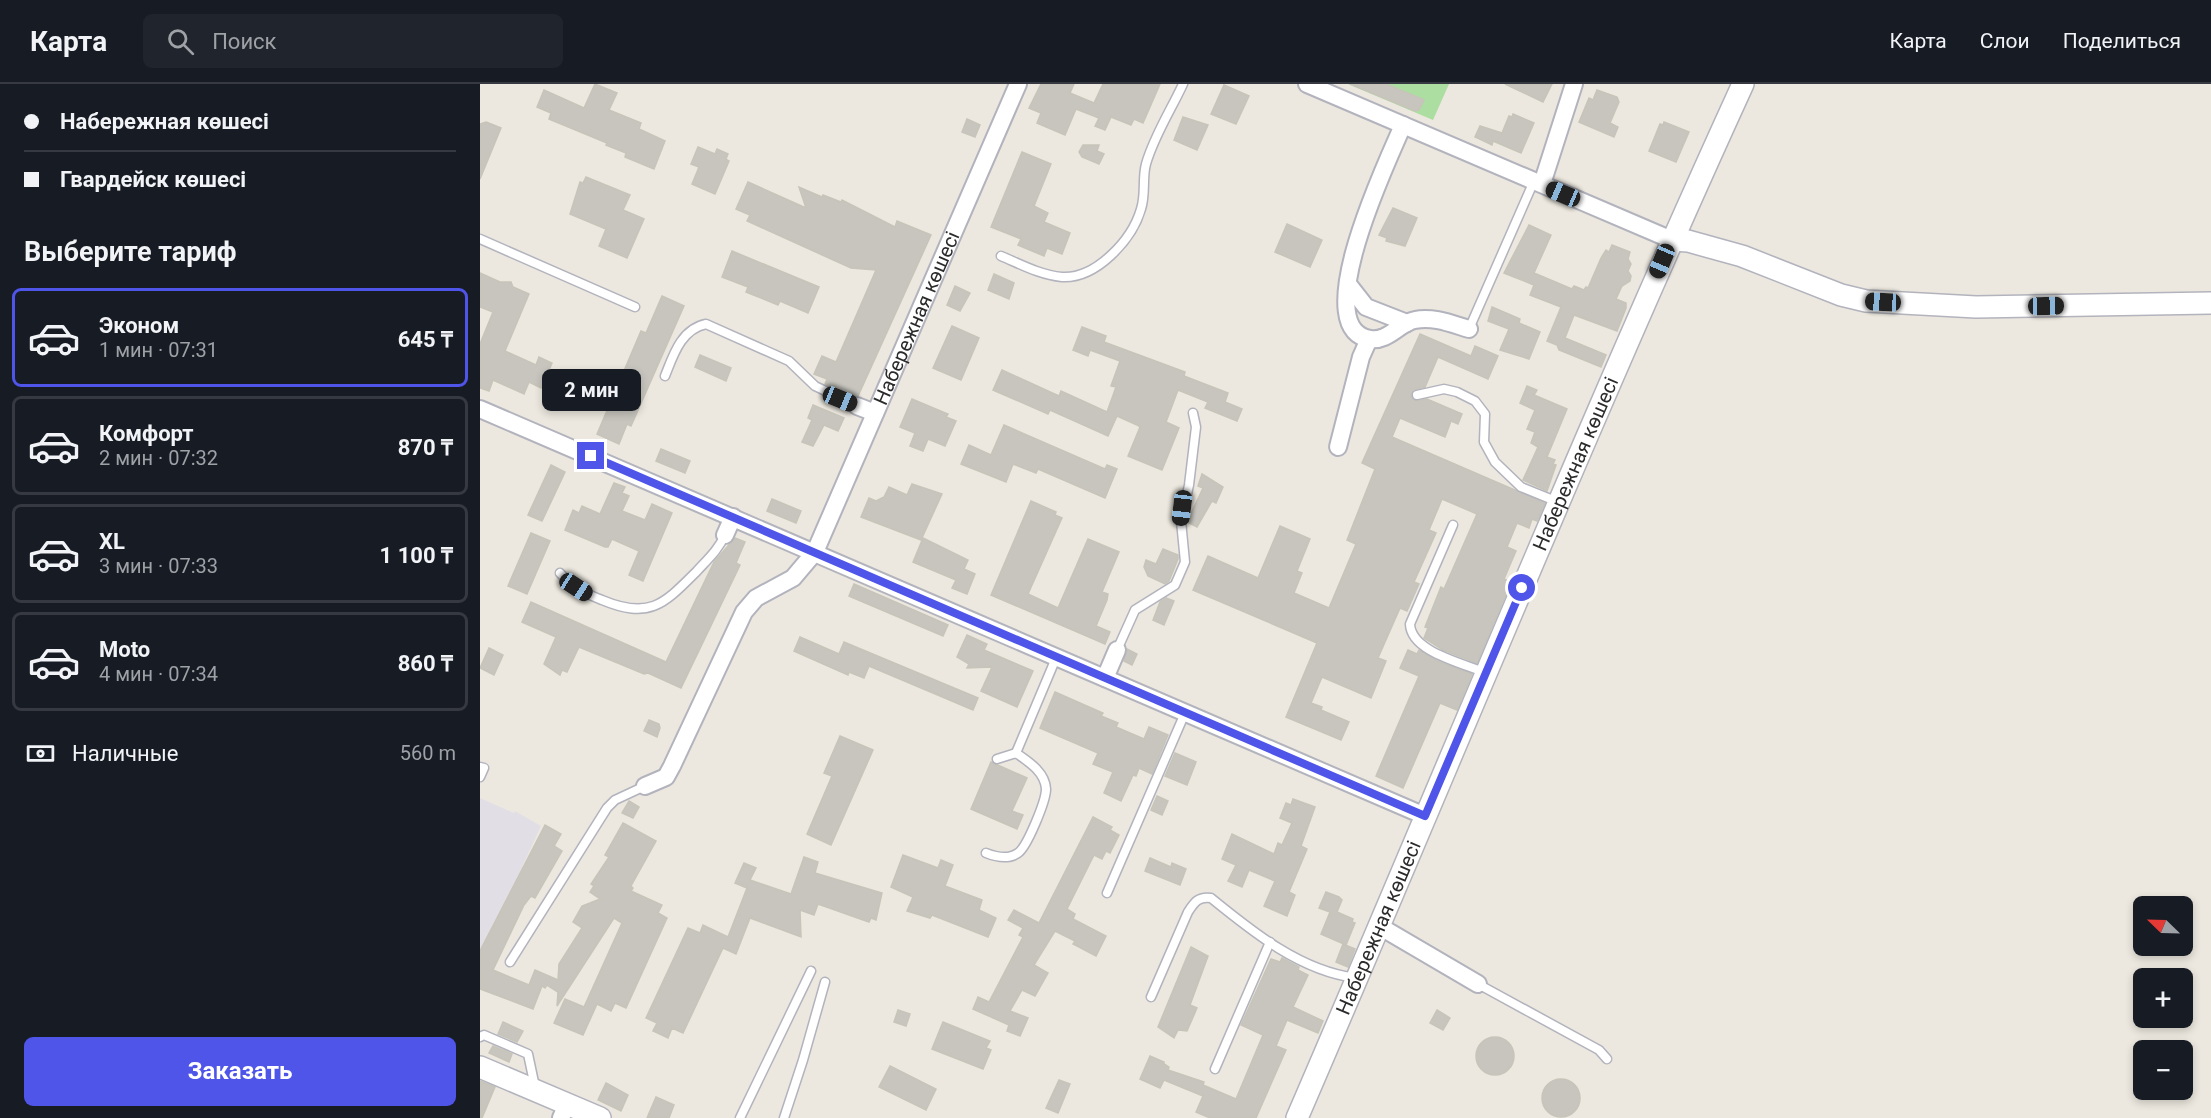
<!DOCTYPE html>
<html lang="ru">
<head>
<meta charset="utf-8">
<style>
  body { margin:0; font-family:Roboto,sans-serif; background:#20242c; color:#f1f3f6; height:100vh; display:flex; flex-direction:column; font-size:22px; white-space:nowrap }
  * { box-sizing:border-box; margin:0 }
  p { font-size:20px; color:#9ea1a6 }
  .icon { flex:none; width:33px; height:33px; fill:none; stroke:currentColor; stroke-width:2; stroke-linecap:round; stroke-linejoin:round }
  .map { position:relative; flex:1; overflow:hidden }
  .sheet { display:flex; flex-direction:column; background:#171b24; width:480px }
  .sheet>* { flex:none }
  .top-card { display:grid; align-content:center; height:132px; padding:0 24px; background:#171b24 }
  .needle { width:39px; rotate:293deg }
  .fabs { position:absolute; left:1653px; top:812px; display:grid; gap:12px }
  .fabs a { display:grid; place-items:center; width:60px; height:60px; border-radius:9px; background:#171b24; box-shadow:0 3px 9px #0003; font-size:30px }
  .end { position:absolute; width:27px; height:27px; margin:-14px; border:8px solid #4f55e9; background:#fff; box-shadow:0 0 0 3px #fff }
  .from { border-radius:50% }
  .bubble { position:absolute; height:42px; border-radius:9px; background:#171b24; box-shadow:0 3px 9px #0003; font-size:20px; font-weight:700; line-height:42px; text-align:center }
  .car { position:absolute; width:18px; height:36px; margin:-18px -9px; border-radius:8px; box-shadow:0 0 4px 2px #0007; background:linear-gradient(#222 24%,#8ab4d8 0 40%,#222 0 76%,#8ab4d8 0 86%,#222 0) }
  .top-card b { display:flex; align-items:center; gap:21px; height:57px; font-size:22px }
  .top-card b+b { border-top:2px solid #363941 }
  .top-card i { width:15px; height:15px; background:#f1f3f6 }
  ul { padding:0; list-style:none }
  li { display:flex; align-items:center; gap:18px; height:99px; margin:0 12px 9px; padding:0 12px; border:3px solid #363941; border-radius:9px }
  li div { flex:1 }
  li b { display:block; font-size:22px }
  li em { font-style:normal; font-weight:700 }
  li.current { border-color:#4f55e9 }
  li>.icon { width:54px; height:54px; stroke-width:1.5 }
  h2 { padding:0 24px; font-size:27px; line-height:72px }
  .pay { display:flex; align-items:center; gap:15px; height:66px; padding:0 24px; font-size:22px }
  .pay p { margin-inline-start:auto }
  .action { display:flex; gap:12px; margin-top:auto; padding:12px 24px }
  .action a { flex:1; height:69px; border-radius:9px; background:#4f55e9; color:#fff; font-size:24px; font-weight:700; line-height:69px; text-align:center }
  header { display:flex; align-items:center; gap:36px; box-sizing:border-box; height:84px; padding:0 30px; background:#171b24; border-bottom:2px solid #363941 }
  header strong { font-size:28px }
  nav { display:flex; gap:33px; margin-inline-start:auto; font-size:21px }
  .search { width:420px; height:54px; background:#20242c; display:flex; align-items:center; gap:15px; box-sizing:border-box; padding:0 21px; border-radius:9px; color:#9ea1a6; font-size:22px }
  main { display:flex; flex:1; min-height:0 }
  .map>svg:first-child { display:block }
  .industrial { fill:#e1dfe5 }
  .green { fill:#acdda1 }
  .building { fill:#c7c5be; stroke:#c7c4b9; stroke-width:1.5 }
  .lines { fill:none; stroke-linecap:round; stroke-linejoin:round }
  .service-casing { stroke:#b2b3bd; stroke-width:11 }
  .minor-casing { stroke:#b2b3bd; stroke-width:20 }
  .tertiary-casing { stroke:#b2b3bd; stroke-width:24 }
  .service { stroke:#fff; stroke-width:8 }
  .minor { stroke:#fff; stroke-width:16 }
  .tertiary { stroke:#fff; stroke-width:21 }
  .route { stroke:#4f55e9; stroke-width:8 }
  .labels { text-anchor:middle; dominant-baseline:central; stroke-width:5; stroke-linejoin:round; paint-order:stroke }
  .street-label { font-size:20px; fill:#2b2b2b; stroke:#fff }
</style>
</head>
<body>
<header>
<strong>Карта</strong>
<div class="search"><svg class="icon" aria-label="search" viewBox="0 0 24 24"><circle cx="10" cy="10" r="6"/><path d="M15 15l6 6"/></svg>Поиск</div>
<nav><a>Карта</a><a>Слои</a><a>Поделиться</a></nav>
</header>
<main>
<section class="sheet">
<div class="top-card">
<b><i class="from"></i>Набережная көшесі</b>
<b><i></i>Гвардейск көшесі</b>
</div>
<h2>Выберите тариф</h2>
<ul>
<li class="current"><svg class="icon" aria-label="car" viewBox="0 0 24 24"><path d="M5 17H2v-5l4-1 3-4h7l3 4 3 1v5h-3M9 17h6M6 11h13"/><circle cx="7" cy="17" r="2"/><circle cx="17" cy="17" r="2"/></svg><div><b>Эконом</b><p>1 мин · 07:31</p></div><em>645 ₸</em></li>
<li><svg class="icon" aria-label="car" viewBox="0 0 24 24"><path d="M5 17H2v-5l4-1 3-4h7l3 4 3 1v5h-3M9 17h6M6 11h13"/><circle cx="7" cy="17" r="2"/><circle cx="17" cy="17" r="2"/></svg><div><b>Комфорт</b><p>2 мин · 07:32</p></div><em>870 ₸</em></li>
<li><svg class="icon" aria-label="car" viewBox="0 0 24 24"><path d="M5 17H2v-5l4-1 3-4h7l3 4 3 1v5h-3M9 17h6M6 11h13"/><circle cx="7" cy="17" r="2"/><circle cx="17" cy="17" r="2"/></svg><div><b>XL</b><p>3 мин · 07:33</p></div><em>1 100 ₸</em></li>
<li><svg class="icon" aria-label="car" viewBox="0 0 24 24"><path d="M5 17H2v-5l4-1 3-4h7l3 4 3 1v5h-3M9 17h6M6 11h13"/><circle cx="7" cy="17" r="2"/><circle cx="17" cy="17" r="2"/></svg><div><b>Moto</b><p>4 мин · 07:34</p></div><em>860 ₸</em></li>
</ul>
<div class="pay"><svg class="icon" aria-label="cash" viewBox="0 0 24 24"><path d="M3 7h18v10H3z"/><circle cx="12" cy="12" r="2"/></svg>Наличные<p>560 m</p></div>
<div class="action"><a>Заказать</a></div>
</section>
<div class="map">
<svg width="1731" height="1034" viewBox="0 0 1731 1034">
  <rect width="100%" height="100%" fill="#ece8df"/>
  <path class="industrial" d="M0,714L34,729L35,727L61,742L0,874Z"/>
  <path class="green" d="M868,0H969L953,36Z"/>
  <g class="building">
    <path d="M115,0L137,9L129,26L161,39L159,45L185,57L174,85L145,73L146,69L126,61L127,59L69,35L71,29L57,23L64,6L104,24Z"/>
    <path d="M561,0H594L590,9L614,19L623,0H680L663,39L654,35L651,41L631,33L625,46L615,42L619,34L596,25L585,51L557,39L561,29L549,24Z"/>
    <path d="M870,0H906L944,16L939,26L935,27Z"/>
    <path d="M1025,0H1072L1063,18Z"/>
    <path d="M744,1L769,12L756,40L731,30Z"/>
    <path d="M1117,6L1137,13L1139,18L1130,39L1138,43L1134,53L1099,38L1109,14L1113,16Z"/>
    <path d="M1033,30L1054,39L1041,69L1013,57L1012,61L995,53L1000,42L1022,49L1029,32L1032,33Z"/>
    <path d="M703,33L728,41L717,66L694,56Z"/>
    <path d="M487,35L500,41L495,53L482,48Z"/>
    <path d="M6,38L21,44L0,95V40Z"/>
    <path d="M1184,38L1209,48L1196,78L1169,67L1180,40L1183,41Z"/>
    <path d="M603,61H619L617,67L624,70L619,80L602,73L599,68Z"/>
    <path d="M218,63L235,70L237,65L248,70L246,75L249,77L235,110L212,100L219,83L211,80Z"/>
    <path d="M542,68L571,80L554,122L568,129L564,138L590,149L582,170L567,164L564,172L538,161L541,155L511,143Z"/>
    <path d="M106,93L150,111L143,126L164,135L147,174L119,162L126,145L90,130L100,98L103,99Z"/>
    <path d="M268,98L326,124L319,103L342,113L343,111L361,118L362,116L415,143L417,137L451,151L378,312L373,313L345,300L347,295L334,290L342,272L356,278L396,186L371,184L267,137L270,131L256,125Z"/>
    <path d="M913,124L937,134L925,162L906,157L907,154L899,151Z"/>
    <path d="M807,140L842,156L830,183L795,168Z"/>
    <path d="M1049,141L1071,151L1054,189L1092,205L1094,202L1104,206L1106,203L1108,204L1121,174L1126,166L1129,168L1132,161L1150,168L1148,175L1151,180L1148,187L1151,192L1150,197L1142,202L1136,215L1146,219V224L1137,247L1094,231L1085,254L1126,271L1121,283L1079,266L1077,261L1067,257L1081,223L1050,211L1054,201L1024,189Z"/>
    <path d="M252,167L339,203L328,229L300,217L298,221L266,208L268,203L242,193Z"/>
    <path d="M0,189L20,198H31L33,203L49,210L25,267L56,281L59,273L72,279L61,304L49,298L44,310L13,296L9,307L0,304V260L13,228L0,223Z"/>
    <path d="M514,190L534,199L529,215L508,206Z"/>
    <path d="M475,202L490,209L480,227L467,221Z"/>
    <path d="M182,212L204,222L151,342L147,340L139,360L117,350L161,247L166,249Z"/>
    <path d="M1012,223L1040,235L1039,239L1060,248L1049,275L1020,266L1029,245L1008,237Z"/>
    <path d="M472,242L499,254L481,296L453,284Z"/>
    <path d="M602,243L626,252L624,258L705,288L704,292L748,309L745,318L762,325L757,337L725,324L728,318L698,306L686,338L699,344L682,386L648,372L660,343L657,341L637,332L628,352L570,326L568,330L513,306L522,286L579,312L581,307L627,328L636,303L631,302L640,277L610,266L608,272L593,266Z"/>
    <path d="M940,250L991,272L995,262L1018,272L1008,295L958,273L945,303L933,306L931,313L936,317L947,315L982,330L978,340L971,337L965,353L920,334L912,353L1065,419L1057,437L1052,435L1049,444L1037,439L1027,463L1036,467L1024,495L1031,498L997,579L963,566L944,554L948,544L945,543L961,503L964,505L997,430L962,415L949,446L956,449L934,498L939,500L927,527L920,524L898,574L906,577L891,614L842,593L831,619L842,623L841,626L869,638L861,656L806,633L837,559L713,506L728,472L778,494L800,442L830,455L817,487L822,489L814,509L849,524L876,460L867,456L895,385L882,379Z"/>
    <path d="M220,271L251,284L246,297L215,283Z"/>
    <path d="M1047,302L1057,306L1054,311L1087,325L1067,373L1075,376L1073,380L1076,381L1067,407L1043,396L1058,363L1051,359L1055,348L1047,345L1055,326L1040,319Z"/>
    <path d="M432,315L468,330L466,333L476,337L465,362L448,355L443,367L430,362L435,349L420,343Z"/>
    <path d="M333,321L364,334L358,347L344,341L333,362L322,358L332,336L328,334Z"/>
    <path d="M524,341L625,385L627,381L637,385L625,414L558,385L556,389L533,380L526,398L481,380L489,361L511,371Z"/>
    <path d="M181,365L210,377L205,389L176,377Z"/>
    <path d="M71,381L85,388L62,437L48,431Z"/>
    <path d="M722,390L743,403L736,419L732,417L717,443L707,438L723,404L718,402Z"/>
    <path d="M134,399L145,403L142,409L149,412L142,427L165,436L172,420L192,429L163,497L149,491L159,467L132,455L128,463H125L85,446L93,426L99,429L102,422L120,430Z"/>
    <path d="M432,400L462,410L441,456L381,433L389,414L396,417L404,413L409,403L427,411Z"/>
    <path d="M292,415L321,427L316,439L287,427Z"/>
    <path d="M551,417L576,428L575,431L582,434L548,510L578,524L608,455L639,468L622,508L628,510L627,516L616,542L630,548L625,560L511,511Z"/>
    <path d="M51,449L70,457L47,510L28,502Z"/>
    <path d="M255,454L265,458L256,479L260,481L201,604L168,589L164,590L99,563L87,588L82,586L80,591L64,580L76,553L42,538L51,518L186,578L234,478Z"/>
    <path d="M443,454L488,476L484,485L495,490L487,510L472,504L476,496L433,478Z"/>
    <path d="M683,465L698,471V475L689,497L685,500L668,492L664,483L666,476L676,480Z"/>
    <path d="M374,500L468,541L463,552L369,512Z"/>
    <path d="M686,514L694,517L684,541L673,536L680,518Z"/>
    <path d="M487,551L507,560L504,566L553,587L537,623L501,607L512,583L487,584L489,580L477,573Z"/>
    <path d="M320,553L359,570L364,558L498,614L493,626L389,582L384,594L369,588L368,591L314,567Z"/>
    <path d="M9,564L23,571L14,591L0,584Z"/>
    <path d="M647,565L657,570L652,581L644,577Z"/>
    <path d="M928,566L937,570L939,566L957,577L992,590L977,626L960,619L923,704L896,692L939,592L920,584Z"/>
    <path d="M575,608L623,629L621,632L638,639L636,643L664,655L669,643L688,651L672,690L659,684L656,692L653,691L641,717L624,709L633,688L613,680L618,669L560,644Z"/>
    <path d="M169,636L179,640L180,644L177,653L164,647Z"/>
    <path d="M360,652L393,666L351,761L327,750L352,692L344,689Z"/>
    <path d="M695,669L716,678L707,701L685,692Z"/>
    <path d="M511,678L547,694L532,727L543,731L537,745L491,725Z"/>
    <path d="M677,712L688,717L682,731L671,726Z"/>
    <path d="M813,715L835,723L821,762L827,765L809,808L815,811L807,832L784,822L795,797L769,786L762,803L748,797L756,781L742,775L752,750L794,770L798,759L802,761L812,739L800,734L806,719L811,721Z"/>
    <path d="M149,717L159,723L153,734L142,729Z"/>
    <path d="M613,733L632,743L630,746L639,751L630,769L626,767L622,775L614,771L587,825L595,830L593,835L626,852L616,872L593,860L595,857L575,847L554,881L568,889L555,912L542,906L530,927L548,934L540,952L527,947L529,941L493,925L498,913L509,918L543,853L539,851L543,844L528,836L534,826L559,839Z"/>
    <path d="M143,739L176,757L151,802L153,804L151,807L182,821L178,829L187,834L146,924L135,919L131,927L117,920L103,951L74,939L85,915L104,923L142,839L134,834L77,922L78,908L67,901L65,904L62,902L53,925L0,905V867L65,741L81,750L74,762L82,767L55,814L51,812L44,821L13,886L49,901L55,886L78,896L79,880L102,844L93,838L102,822L120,815L110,808L114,802L111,800L129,773L125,771Z"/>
    <path d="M423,771L458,784L461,776L473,781L465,802L502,816L499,826L516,834L508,853L452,831L450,834L427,827L433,813L411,803Z"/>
    <path d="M324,773L338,778L335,789L402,809L396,836L391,834L389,838L338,820L334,831L320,826L321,853L270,834L256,870L243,864L203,949L192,944L188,954L173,947L177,939L166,934L208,844L220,849L223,841L248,853L267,804L255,799L264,779L276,784L270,796L311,810Z"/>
    <path d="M670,774L691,783L692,779L706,785L700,801L665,787Z"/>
    <path d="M846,808L859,813L862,816L857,828L873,835L872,838L875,839L866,861L841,850L850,828L839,824Z"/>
    <path d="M863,860L875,865L868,883L856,878Z"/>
    <path d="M711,863L728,872L710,921L717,924L707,947L698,946L694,954L678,943Z"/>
    <path d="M802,874L819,883L818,886L828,891L813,923L843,937L838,949L807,936L796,962L806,966L776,1034H730L716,1028L723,1012L684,996L680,1004L660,995L670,972L684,978V980L689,983L688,986L724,998L723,1001L756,1015L783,951L761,941L791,875L800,878Z"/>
    <path d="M418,926L430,930L426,942L414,938Z"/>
    <path d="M957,926L970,934L963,946L950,939Z"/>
    <path d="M23,938L43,947L37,958L18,950Z"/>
    <path d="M463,938L510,957L506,964L511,966L503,985L452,965Z"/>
    <circle cx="1015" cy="972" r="19"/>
    <path d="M13,962L32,970L29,978L9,969Z"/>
    <path d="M410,982L456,1005L446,1026L399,1003Z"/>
    <circle cx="1081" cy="1014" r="19"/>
    <path d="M579,996L590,1000L578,1029L566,1024Z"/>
    <path d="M0,997L15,1003L2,1034H0Z"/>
    <path d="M126,999L148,1011L141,1027L118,1016Z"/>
    <path d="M176,1013L194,1021L189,1034H167Z"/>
  </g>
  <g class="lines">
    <defs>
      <g id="service">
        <path d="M0,155L155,223"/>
        <path d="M521,172C540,180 560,191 582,193C616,195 652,156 661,125C666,110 662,94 666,80C674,52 691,26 703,0"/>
        <path d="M989,245L1054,97"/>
        <path d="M185,292C193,272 201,245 226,240L309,277L335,302L377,322"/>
        <path d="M937,311L964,305L977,308L995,317L1005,330L1004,358L1015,378L1041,403L1078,418"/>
        <path d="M973,441L930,540C931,568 983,579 1006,589"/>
        <path d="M80,489C91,502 106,510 122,516C170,536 184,520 217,487C229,474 238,466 245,451"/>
        <path d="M637,566L655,526L695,501L705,478L701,437L709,401L716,343L713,329"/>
        <path d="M536,669L576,574"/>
        <path d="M0,683L4,684L0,693"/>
        <path d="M506,769C516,773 528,776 538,769C547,763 566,717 566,705C565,688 549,678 536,669L517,675"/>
        <path d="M627,809L705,629"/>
        <path d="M30,878L127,724L135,716L165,702"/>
        <path d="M998,900L1119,966L1127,975"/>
        <path d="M671,913L708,828C714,819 718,812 731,814C774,849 821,887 876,894"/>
        <path d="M0,953L4,951L48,970L55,1003"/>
        <path d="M735,985L790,858"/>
        <path d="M260,1034L331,887"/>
        <path d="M304,1034L323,976L345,898"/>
      </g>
      <g id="minor">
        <path d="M827,0L1192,156"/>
        <path d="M923,41C910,72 826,245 890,255C908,258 919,239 935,236C953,232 972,240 989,245"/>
        <path d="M1062,100L1094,0"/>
        <path d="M868,200L886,223L927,239"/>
        <path d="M377,322L395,329"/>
        <path d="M0,325L945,732"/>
        <path d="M858,363L881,273L889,255"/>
        <path d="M245,451L253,433"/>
        <path d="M625,594L637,566"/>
        <path id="s1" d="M165,702L186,693L192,682L264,528L276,514L313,494L335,468L538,0"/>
        <path d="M899,842L998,900"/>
        <path d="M81,1034L87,1020"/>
      </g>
      <g id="tertiary">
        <path d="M1192,156L1208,157L1262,172L1361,211L1386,217L1496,223L1731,219"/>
        <path d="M0,983L120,1034"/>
        <path id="s2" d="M817,1034C966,689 1107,341 1263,0"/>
      </g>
    </defs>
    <use href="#service" class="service-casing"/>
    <use href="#minor" class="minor-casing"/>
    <use href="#tertiary" class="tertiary-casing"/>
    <use href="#service" class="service"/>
    <use href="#minor" class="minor"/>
    <use href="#tertiary" class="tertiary"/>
  </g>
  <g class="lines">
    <path class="route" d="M111,372L945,732L1042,504"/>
  </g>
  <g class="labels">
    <g class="street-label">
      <text stroke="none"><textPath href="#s1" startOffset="555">Набережная көшесі</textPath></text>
      <text stroke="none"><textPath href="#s2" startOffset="711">Набережная көшесі</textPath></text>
      <text stroke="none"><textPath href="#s2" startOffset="207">Набережная көшесі</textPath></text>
    </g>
  </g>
</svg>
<div class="fabs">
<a><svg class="needle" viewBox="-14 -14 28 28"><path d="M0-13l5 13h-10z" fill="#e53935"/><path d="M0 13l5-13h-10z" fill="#9ea1a6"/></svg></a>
<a>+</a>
<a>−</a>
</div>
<i class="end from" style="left:1042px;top:504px"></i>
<i class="end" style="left:111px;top:372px"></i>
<div class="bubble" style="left:62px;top:285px;width:99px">2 мин</div>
<i class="car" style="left:1083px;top:110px;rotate:293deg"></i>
<i class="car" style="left:1182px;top:177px;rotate:203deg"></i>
<i class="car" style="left:1403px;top:218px;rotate:273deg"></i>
<i class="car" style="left:1566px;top:222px;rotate:89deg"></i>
<i class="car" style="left:360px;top:315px;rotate:112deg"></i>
<i class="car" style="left:702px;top:424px;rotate:187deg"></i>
<i class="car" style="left:96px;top:503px;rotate:123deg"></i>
</div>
</main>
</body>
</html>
